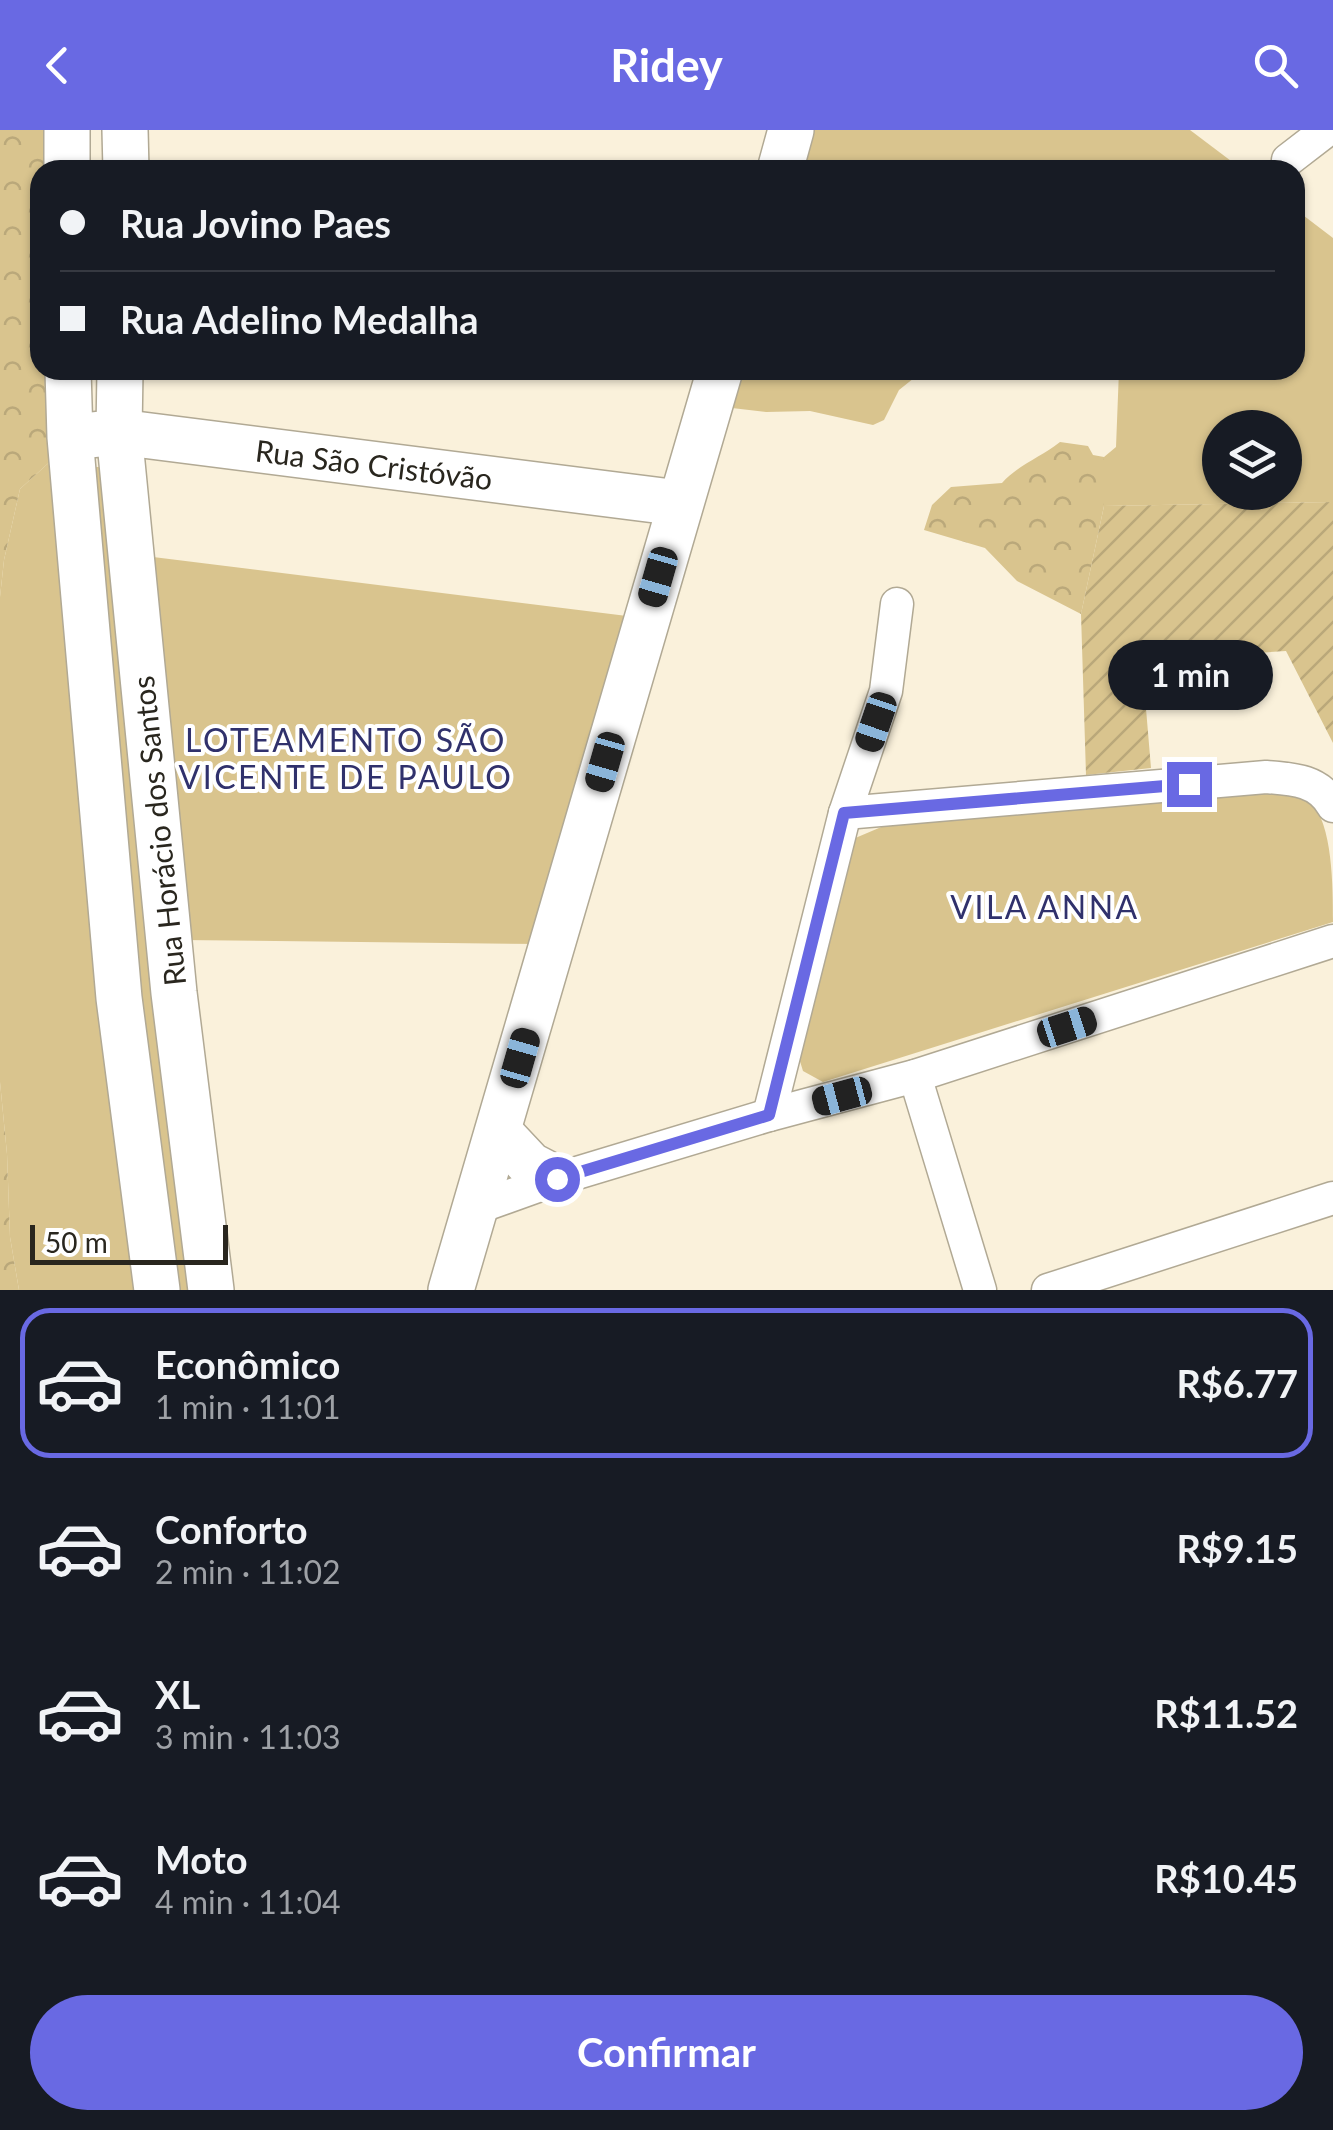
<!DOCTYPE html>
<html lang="pt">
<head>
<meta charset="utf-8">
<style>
  body { margin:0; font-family:Lato,sans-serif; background:#20242c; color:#f1f3f6; height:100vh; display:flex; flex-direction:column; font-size:38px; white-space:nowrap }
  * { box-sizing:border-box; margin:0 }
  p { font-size:32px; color:#9ea1a6 }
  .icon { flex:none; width:55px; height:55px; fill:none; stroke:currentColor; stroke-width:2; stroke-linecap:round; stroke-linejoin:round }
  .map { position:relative; height:1160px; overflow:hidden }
  .side { display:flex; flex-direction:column; background:#171b24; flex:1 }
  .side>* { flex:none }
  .guide { position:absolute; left:30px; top:30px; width:1275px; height:220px; border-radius:30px; box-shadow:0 2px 8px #0004; display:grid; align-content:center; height:220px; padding:0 30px; background:#171b24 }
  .tools { position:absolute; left:1202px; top:280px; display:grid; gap:20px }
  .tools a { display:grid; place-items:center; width:100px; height:100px; border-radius:50%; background:#171b24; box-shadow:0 2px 8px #0004; font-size:50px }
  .scale { position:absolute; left:30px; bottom:25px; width:198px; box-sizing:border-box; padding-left:10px; border:5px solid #29261e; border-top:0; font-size:28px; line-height:35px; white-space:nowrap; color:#29261e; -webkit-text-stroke:8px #fff; paint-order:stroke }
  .end { position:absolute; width:45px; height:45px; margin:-22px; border:12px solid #6969e3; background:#fff; box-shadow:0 0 0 5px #fff }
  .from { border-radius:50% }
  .bubble { position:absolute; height:70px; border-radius:35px; background:#171b24; box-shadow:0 2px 8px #0004; font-size:32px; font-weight:700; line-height:70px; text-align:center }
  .car { position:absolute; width:30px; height:60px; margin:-30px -15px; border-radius:12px; box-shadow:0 0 8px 2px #0007; background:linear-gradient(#222 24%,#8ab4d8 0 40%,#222 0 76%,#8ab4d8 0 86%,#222 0) }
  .guide b { display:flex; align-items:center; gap:35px; height:95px; font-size:38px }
  .guide b+b { border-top:2px solid #363941 }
  .guide i { width:25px; height:25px; background:#f1f3f6 }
  ul { padding:18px 0 0; list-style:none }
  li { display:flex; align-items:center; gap:30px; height:150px; margin:0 20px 15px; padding:0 10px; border:5px solid transparent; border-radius:30px }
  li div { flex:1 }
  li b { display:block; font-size:38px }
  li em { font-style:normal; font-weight:700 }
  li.on { border-color:#6969e3 }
  li>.icon { width:90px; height:90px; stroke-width:1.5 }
  .cta { display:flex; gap:20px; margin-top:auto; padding:20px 30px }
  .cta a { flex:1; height:115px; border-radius:60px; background:#6969e3; color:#fff; font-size:40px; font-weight:700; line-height:115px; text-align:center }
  header { display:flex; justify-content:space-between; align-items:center; height:130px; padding:0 30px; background:#6969e3; color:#fff; font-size:45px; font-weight:700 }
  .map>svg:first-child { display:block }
  .grass { fill:#d9c48e; fill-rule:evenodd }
  .forest { fill:url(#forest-crowns) }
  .garden { fill:url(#garden-furrows) }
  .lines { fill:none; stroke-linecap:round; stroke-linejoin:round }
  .street-casing { stroke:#b1a994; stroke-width:35 }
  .secondary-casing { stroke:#b1a994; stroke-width:48 }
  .street { stroke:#fff; stroke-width:32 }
  .secondary { stroke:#fff; stroke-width:45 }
  .route { stroke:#6969e3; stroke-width:12 }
  .labels { text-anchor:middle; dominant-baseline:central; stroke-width:8; stroke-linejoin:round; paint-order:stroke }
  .street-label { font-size:30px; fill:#29261e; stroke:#fff }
  .neighbourhood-label { font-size:32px; letter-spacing:2.5px; fill:#30316c; stroke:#fff }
</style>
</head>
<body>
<header><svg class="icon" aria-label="back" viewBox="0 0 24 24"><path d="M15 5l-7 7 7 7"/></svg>Ridey<svg class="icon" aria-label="search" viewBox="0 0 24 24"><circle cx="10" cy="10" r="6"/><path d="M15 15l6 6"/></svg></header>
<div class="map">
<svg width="1333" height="1160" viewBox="0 0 1333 1160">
  <defs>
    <pattern id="forest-crowns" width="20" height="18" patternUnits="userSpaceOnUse" patternTransform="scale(2.5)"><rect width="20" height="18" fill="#d9c48e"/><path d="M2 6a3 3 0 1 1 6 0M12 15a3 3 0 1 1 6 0" fill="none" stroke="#baa87a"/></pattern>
    <pattern id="garden-furrows" width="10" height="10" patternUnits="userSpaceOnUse" patternTransform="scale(2.5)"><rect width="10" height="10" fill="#d9c48e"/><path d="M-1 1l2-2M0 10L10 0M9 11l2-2" fill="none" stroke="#baa87a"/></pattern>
  </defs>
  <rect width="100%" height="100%" fill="#faf1db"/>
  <g class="grass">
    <path d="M807,0H1190L1243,40H795Z"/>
    <path d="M1295,79L1333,108V372L1104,376V327L1116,317L1119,240H1295ZM1220,298H1285V362H1220Z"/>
    <path d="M737,240H947L914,248L899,260L884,290L873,295L810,281L766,282L732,278Z"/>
    <path d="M54,328L144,1160H19L10,1107L7,1024L0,952V467L4,430L20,359Z"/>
    <path d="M90,337H103L199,1160H171L134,867Z"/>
    <path d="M145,426L635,487L540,814L181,810Z"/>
    <path d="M1265,659C1278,662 1299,663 1310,671C1333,693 1333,758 1333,792L823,952L803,941L799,928L853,709L886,695Z"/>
  </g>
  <g class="forest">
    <path d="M0,0H55V40H40V240H54V328L20,359L4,430L0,467Z"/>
    <path d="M1060,312L1088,316L1093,325L1104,327V376L1081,484L1017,451L985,418L924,400L932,375L951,357L1002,353C1018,335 1041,327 1060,312Z"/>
    <path d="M0,952L7,1024L10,1107L19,1160H0Z"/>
  </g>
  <path class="garden" d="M1333,372V613L1286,521L1142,531L1151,638L1086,645L1081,484L1104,376Z"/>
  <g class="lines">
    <defs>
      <g id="street">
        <path d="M1288,30L1327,0"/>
        <path d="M845,683L1266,647C1293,649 1319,650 1333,676"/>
        <path d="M915,946L980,1160"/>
        <path d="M769,985L845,683L886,561L897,474"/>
        <path d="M476,1078L557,1049L769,985L915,946L1333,811"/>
        <path d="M1048,1160L1333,1068"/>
      </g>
      <g id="secondary">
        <path d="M125,0L126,40"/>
        <path d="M67,40V0"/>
        <path d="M780,40L791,0"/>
        <path d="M68,240L70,307L119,868L157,1160"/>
        <path d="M120,240L119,302L174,863L211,1160"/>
        <path d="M91,305L119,302L679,373"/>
        <path d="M499,1002L530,1035L557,1049"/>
        <path d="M451,1160L720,240"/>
      </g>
    </defs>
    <use href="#street" class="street-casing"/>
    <use href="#secondary" class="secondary-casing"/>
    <use href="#street" class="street"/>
    <use href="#secondary" class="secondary"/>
  </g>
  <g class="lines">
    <path class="route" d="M557,1049L769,985L844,683L1189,654"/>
  </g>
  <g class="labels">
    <g class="street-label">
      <text transform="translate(374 334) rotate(7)">Rua São Cristóvão</text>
      <text transform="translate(158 701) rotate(-96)">Rua Horácio dos Santos</text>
    </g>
    <g class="neighbourhood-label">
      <text x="346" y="609">LOTEAMENTO SÃO<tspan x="346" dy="37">VICENTE DE PAULO</tspan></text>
      <text x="1045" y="776">VILA ANNA</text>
    </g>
  </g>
</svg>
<div class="tools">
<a><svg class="icon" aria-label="layers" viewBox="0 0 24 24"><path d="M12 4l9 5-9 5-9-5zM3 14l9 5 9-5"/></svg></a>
</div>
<div class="scale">50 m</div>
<i class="end from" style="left:557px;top:1049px"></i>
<i class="end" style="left:1189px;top:654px"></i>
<div class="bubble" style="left:1108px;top:510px;width:165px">1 min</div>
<i class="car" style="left:658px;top:447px;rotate:196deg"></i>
<i class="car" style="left:876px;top:592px;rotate:199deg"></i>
<i class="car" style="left:605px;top:632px;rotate:196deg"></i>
<i class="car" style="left:1067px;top:897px;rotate:72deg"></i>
<i class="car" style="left:520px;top:928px;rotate:16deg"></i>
<i class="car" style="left:842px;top:966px;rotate:255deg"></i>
<div class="guide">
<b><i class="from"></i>Rua Jovino Paes</b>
<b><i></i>Rua Adelino Medalha</b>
</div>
</div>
<section class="side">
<ul>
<li class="on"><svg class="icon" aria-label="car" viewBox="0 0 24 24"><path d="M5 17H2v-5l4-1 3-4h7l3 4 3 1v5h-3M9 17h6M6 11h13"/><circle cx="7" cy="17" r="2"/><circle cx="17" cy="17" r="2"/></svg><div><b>Econômico</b><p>1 min · 11:01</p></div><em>R$6.77</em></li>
<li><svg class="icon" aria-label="car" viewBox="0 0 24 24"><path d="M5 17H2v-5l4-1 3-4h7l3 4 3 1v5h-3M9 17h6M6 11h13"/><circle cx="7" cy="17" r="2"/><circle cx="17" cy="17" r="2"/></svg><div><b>Conforto</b><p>2 min · 11:02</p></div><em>R$9.15</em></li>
<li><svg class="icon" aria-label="car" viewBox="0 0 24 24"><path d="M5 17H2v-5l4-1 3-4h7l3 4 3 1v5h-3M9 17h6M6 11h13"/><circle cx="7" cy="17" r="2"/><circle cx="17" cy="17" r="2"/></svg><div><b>XL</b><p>3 min · 11:03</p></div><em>R$11.52</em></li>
<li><svg class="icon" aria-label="car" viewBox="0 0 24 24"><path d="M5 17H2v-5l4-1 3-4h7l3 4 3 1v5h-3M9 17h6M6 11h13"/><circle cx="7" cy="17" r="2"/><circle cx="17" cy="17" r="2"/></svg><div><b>Moto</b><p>4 min · 11:04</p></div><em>R$10.45</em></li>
</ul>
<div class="cta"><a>Confirmar</a></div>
</section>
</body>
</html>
